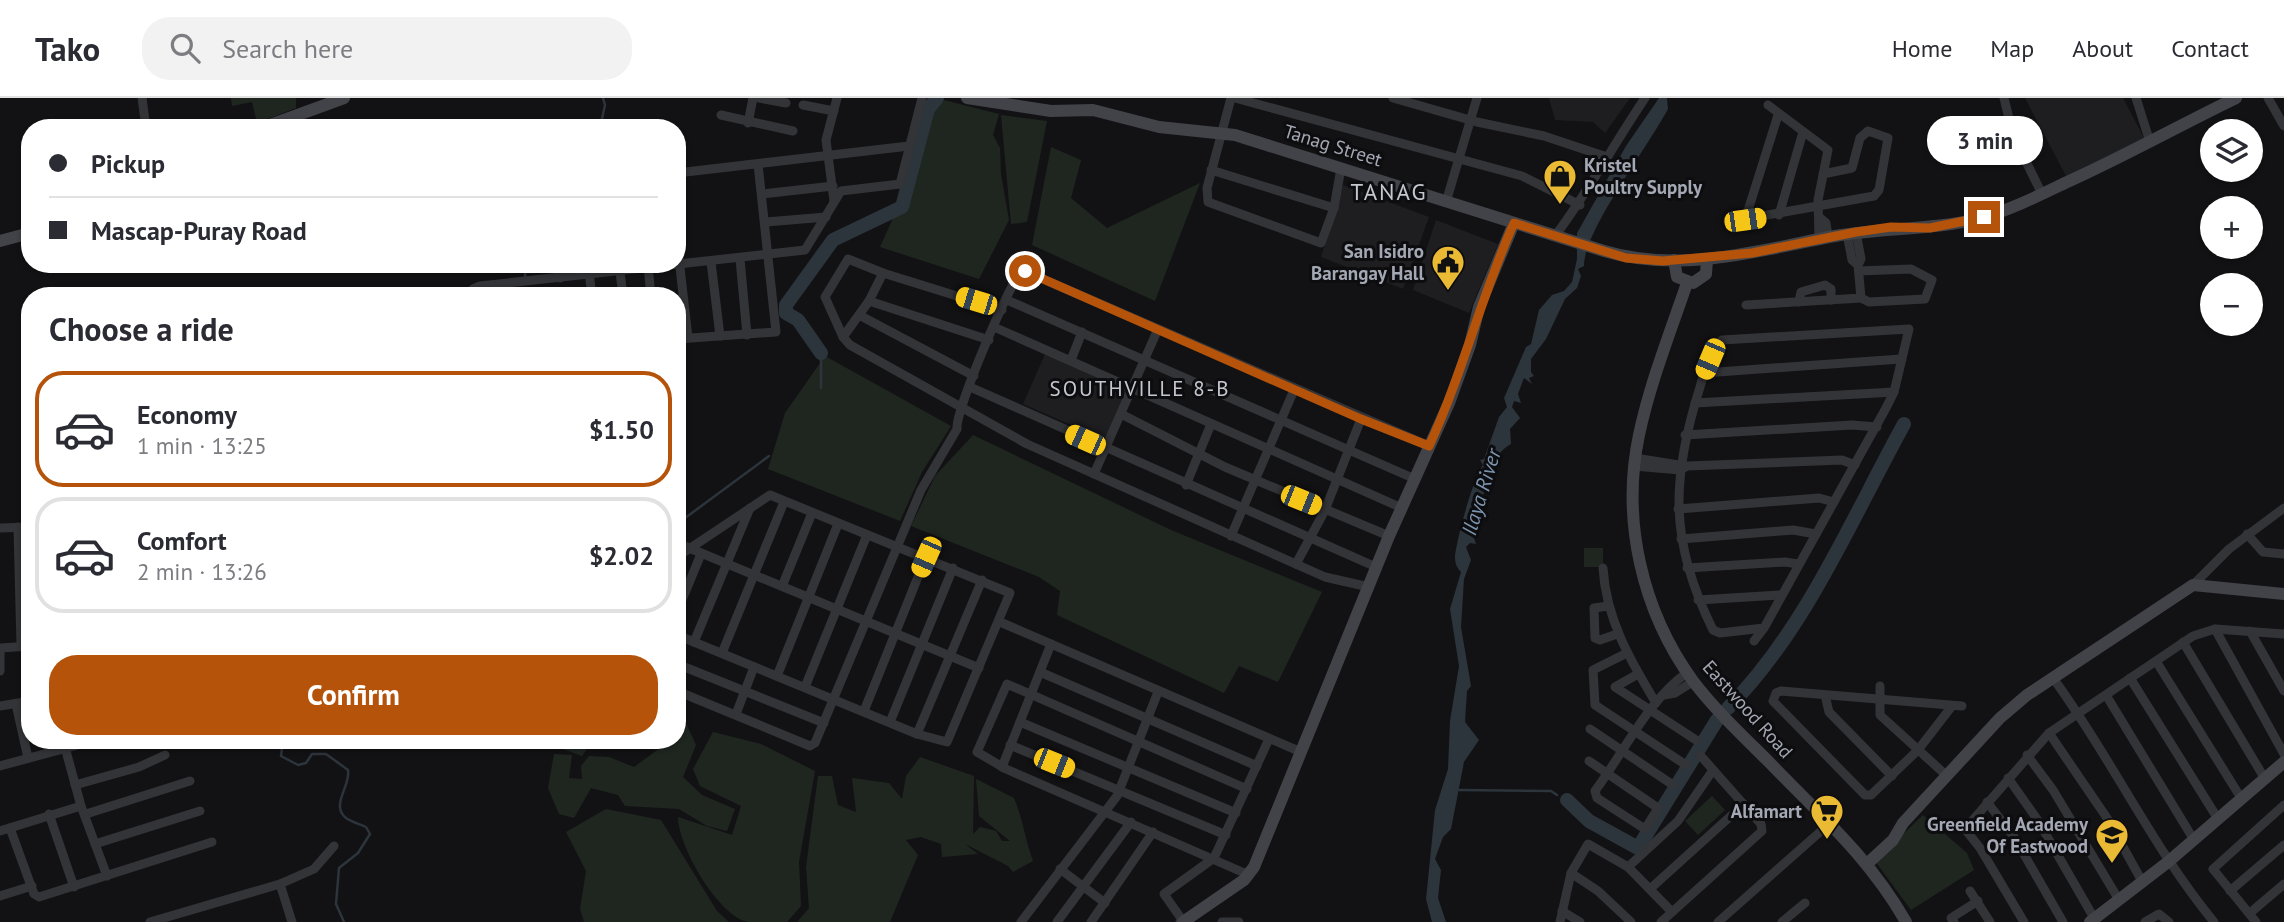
<!DOCTYPE html>
<html lang="en">
<head>
<meta charset="utf-8">
<style>
  body { margin:0; font-family:"PT Sans",sans-serif; background:#f2f2f3; color:#2b2b33; height:100vh; display:flex; flex-direction:column; font-size:26px; white-space:nowrap }
  * { box-sizing:border-box; margin:0 }
  p { font-size:23px; color:#7c7c81 }
  .icon { flex:none; width:38px; height:38px; fill:none; stroke:currentColor; stroke-width:2; stroke-linecap:round; stroke-linejoin:round }
  .map { position:relative; flex:1; overflow:hidden }
  .side { position:absolute; left:21px; top:189px; width:665px; height:462px; display:flex; flex-direction:column; background:#fff; border-radius:28px; box-shadow:0 2px 5px #0004 }
  .side>* { flex:none }
  .hud { position:absolute; left:21px; top:21px; width:665px; height:154px; border-radius:28px; box-shadow:0 2px 5px #0004; display:grid; align-content:center; height:154px; padding:0 28px; background:#fff }
  .buttons { position:absolute; left:2200px; top:21px; display:grid; gap:14px }
  .buttons a { display:grid; place-items:center; width:63px; height:63px; border-radius:50%; background:#fff; box-shadow:0 2px 5px #0004; font-size:35px }
  .end { position:absolute; width:32px; height:32px; margin:-16px; border:9px solid #b45309; background:#fff; box-shadow:0 0 0 4px #fff }
  .from { border-radius:50% }
  .bubble { position:absolute; height:49px; border-radius:24px; background:#fff; box-shadow:0 2px 5px #0004; font-size:23px; font-weight:700; line-height:49px; text-align:center }
  .car { position:absolute; width:21px; height:42px; margin:-21px -10px; border-radius:9px; box-shadow:0 0 5px 2px #0007; background:linear-gradient(#f5c518 24%,#345 0 40%,#f5c518 0 76%,#345 0 86%,#f5c518 0) }
  .hud b { display:flex; align-items:center; gap:24px; height:66px; font-size:26px }
  .hud b+b { border-top:2px solid #e1e1e2 }
  .hud i { width:18px; height:18px; background:#2b2b33 }
  ul { padding:0; list-style:none }
  li { display:flex; align-items:center; gap:21px; height:116px; margin:0 14px 10px; padding:0 14px; border:4px solid #e1e1e2; border-radius:28px }
  li div { flex:1 }
  li b { display:block; font-size:26px }
  li em { font-style:normal; font-weight:700 }
  li.on { border-color:#b45309 }
  li>.icon { width:63px; height:63px; stroke-width:1.5 }
  h2 { padding:0 28px; font-size:32px; line-height:84px }
  .primary-button { display:flex; gap:14px; margin-top:auto; padding:14px 28px }
  .primary-button a { flex:1; height:80px; border-radius:28px; background:#b45309; color:#fff; font-size:28px; font-weight:700; line-height:80px; text-align:center }
  header { display:flex; align-items:center; gap:42px; box-sizing:border-box; height:98px; padding:0 35px; background:#fff; border-bottom:2px solid #e1e1e2 }
  header strong { font-size:33px }
  nav { display:flex; gap:38px; margin-inline-start:auto; font-size:24px }
  .search { width:490px; height:63px; background:#f2f2f3; display:flex; align-items:center; gap:18px; box-sizing:border-box; padding:0 24px; border-radius:28px; color:#7c7c81; font-size:26px }
  .map>svg:first-child { display:block }
  .built { fill:#1e1e21 }
  .green { fill:#1f2620 }
  .water { fill:#2c343c }
  .lines { fill:none; stroke-linecap:round; stroke-linejoin:round }
  .stream { stroke:#2c343c; stroke-width:2.5 }
  .river { stroke:#2c343c; stroke-width:14 }
  .street { stroke:#333438; stroke-width:9 }
  .secondary { stroke:#414348; stroke-width:12 }
  .route { stroke:#b45309; stroke-width:9 }
  .labels { text-anchor:middle; dominant-baseline:central; stroke-width:6; stroke-linejoin:round; paint-order:stroke }
  .street-label { font-size:19px; fill:#a4a8b4; stroke:#0d0d0f }
  .poi-label { font-size:19px; font-weight:bold; fill:#a4a8b4; stroke:#0d0d0f; text-anchor:end }
  .neighbourhood-label { font-size:21px; letter-spacing:2px; fill:#c5c7d0; stroke:#0d0d0f }
  .water-label { font-size:21px; font-style:italic; fill:#7c93ae; stroke:#0d0d0f }
  .quarter-label { font-size:23px; letter-spacing:2px; fill:#c5c7d0; stroke:#0d0d0f }
</style>
</head>
<body>
<header>
<strong>Tako</strong>
<div class="search"><svg class="icon" aria-label="search" viewBox="0 0 24 24"><circle cx="10" cy="10" r="6"/><path d="M15 15l6 6"/></svg>Search here</div>
<nav><a>Home</a><a>Map</a><a>About</a><a>Contact</a></nav>
</header>
<div class="map">
<svg width="2284" height="824" viewBox="0 0 2284 824">
  <rect width="100%" height="100%" fill="#121214"/>
  <g class="built">
    <path d="M1549,0H1630L1605,35L1593,24L1555,22Z"/>
    <path d="M2025,0H2123L2145,42L2067,80Z"/>
    <path d="M1343,87L1429,119L1403,191L1321,159Z"/>
    <path d="M1436,122L1498,146L1469,215L1413,192Z"/>
    <path d="M1046,254L1129,289L1105,342L1023,306Z"/>
  </g>
  <g class="green">
    <path d="M231,0H296V10L257,25L252,4L232,8Z"/>
    <path d="M940,1L999,16L993,37L1000,50L1001,76L1009,122L979,181L880,149L910,83L923,23Z"/>
    <path d="M1001,17L1047,23L1027,124L1011,126Z"/>
    <path d="M1051,49L1081,62L1071,100L1107,130L1200,85L1155,203L1032,147Z"/>
    <path d="M825,258L951,328L922,374L900,423L768,371L785,315Z"/>
    <path d="M973,337L1171,432L1322,494L1278,584L1239,568L1224,595L1057,517L1060,493L1039,479L911,428L935,378Z"/>
    <rect x="1584" y="450" width="19" height="19"/>
    <path d="M677,618L685,623L696,647L683,679L702,697L735,711L727,733L707,728L679,711L625,708L618,697L591,690L574,720L559,716L548,690L554,656L572,657L569,680L582,681L581,668L589,658L609,659L634,669L671,642H677Z"/>
    <path d="M713,634L761,646L815,673L799,764L801,808L787,824C775,824 760,824 748,824C718,818 678,748 678,719L732,737L741,708L700,688L693,671Z"/>
    <path d="M538,642H593L582,658Z"/>
    <path d="M920,659L974,678L973,736L980,729L996,733L1002,743H1010L979,718L976,681L1014,700C1023,721 1025,741 1033,763L1013,774L1008,768L965,746L978,756L942,759L941,746L921,739L906,742L918,757L890,824H797L809,810L806,769L818,678H832L838,707L856,714L852,680L889,685L902,701L906,678Z"/>
    <path d="M1712,698L1725,712L1698,737L1685,723Z"/>
    <path d="M606,711L661,722L717,813L729,824H584L580,811L586,773L566,734Z"/>
    <path d="M1923,717L1967,755L1974,772L1911,812L1875,763Z"/>
  </g>
  <path class="water" d="M1659,0H1667L1668,11C1647,50 1583,135 1584,168L1578,171L1581,178L1577,190L1565,201L1546,241L1531,261V274L1534,278L1529,280L1532,286L1524,280L1518,296L1521,305L1514,303L1512,309L1520,320L1510,331L1511,346C1488,358 1491,389 1477,409L1478,436L1474,440L1476,446L1470,445L1466,449L1471,462L1464,481L1461,529L1471,588L1467,593L1465,624L1479,642L1464,664L1451,731L1443,739L1435,761L1441,772L1438,800L1446,824H1432L1426,801L1435,712L1448,671L1450,623L1459,568L1450,511L1461,474C1457,470 1455,466 1455,459C1456,444 1473,380 1483,367L1480,362L1484,361L1499,319L1507,309L1504,300L1526,249L1531,246L1539,212L1552,197L1564,193L1572,184L1577,161V135L1626,48Z"/>
  <g class="lines">
    <g class="stream">
      <path d="M600,30L605,7L603,0"/>
      <path d="M525,179L526,166"/>
      <path d="M528,190L529,198"/>
      <path d="M821,255V290"/>
      <path d="M677,426L769,358"/>
      <path d="M283,642L281,658L298,667L306,665L312,656H326L348,672C351,688 330,707 346,720C351,724 360,726 366,729L370,736L358,755L339,770L336,806L344,824"/>
      <path d="M1459,692L1551,693L1557,697"/>
    </g>
    <g class="river">
      <path d="M821,255L798,222L786,215V207L833,142L902,109L928,11L937,0"/>
      <path d="M1728,610C1806,531 1851,422 1904,326"/>
      <path d="M1567,702L1589,723L1638,750L1717,622"/>
    </g>
    <g class="street">
      <path d="M142,0L146,30"/>
      <path d="M759,0L786,5"/>
      <path d="M1231,0L1207,90L1208,104L1321,145L1334,110L1341,70"/>
      <path d="M1235,0L1522,78L1580,107"/>
      <path d="M1393,0L1477,24L1544,38L1607,59"/>
      <path d="M2004,0L2013,37L2042,96"/>
      <path d="M2136,0L2150,44"/>
      <path d="M2268,0L2284,28"/>
      <path d="M803,7L834,13"/>
      <path d="M1768,7L1828,52L1818,102L1819,141"/>
      <path d="M721,17L793,33"/>
      <path d="M748,25L753,0"/>
      <path d="M1211,72L1334,110"/>
      <path d="M677,75L909,48"/>
      <path d="M762,96L833,88"/>
      <path d="M834,103L826,42L837,0"/>
      <path d="M1446,104L1477,0"/>
      <path d="M1779,117L1803,34"/>
      <path d="M1819,119L1826,125L1828,139"/>
      <path d="M1745,122L1778,17"/>
      <path d="M766,124L826,119"/>
      <path d="M1728,124L1874,98L1879,92L1888,40L1868,33L1860,40L1852,70L1823,76"/>
      <path d="M1847,136L1852,162L1858,167"/>
      <path d="M1555,138C1588,94 1614,46 1645,0"/>
      <path d="M677,143L688,240"/>
      <path d="M740,161L747,237"/>
      <path d="M711,164L720,238"/>
      <path d="M558,166L560,180"/>
      <path d="M588,166L592,198"/>
      <path d="M619,166L623,198"/>
      <path d="M648,168L651,198"/>
      <path d="M1859,173L1911,171L1932,182L1925,201L1869,204L1861,200"/>
      <path d="M883,175L848,161L825,199L843,239L850,247L1027,346L1325,479L1369,489"/>
      <path d="M496,188L503,198"/>
      <path d="M469,198L473,191L480,188L805,152L841,93L900,86L922,0"/>
      <path d="M1007,202L1415,381"/>
      <path d="M869,203L989,242"/>
      <path d="M1799,204L1801,194L1825,187L1831,191V202"/>
      <path d="M1746,207L1861,200L1858,167L1861,161L1856,134"/>
      <path d="M859,217L974,278"/>
      <path d="M994,229L1402,410"/>
      <path d="M843,239L869,203L883,175L1002,212"/>
      <path d="M677,241L776,234L758,66"/>
      <path d="M1071,262L1082,234"/>
      <path d="M1704,275L1901,261"/>
      <path d="M970,289L1376,469"/>
      <path d="M1695,305L1894,294"/>
      <path d="M1121,316L1225,369L1389,438"/>
      <path d="M1685,337L1852,327L1877,329"/>
      <path d="M1635,360L1685,368"/>
      <path d="M1634,368L1680,372L1687,368L1842,362L1855,367"/>
      <path d="M1094,376L1158,231"/>
      <path d="M1186,387L1211,326"/>
      <path d="M1678,411L1819,400L1834,404"/>
      <path d="M18,429L21,547"/>
      <path d="M0,430L30,429"/>
      <path d="M2247,436L2263,454L2284,456"/>
      <path d="M1231,438L1294,292"/>
      <path d="M1681,441L1793,432L1816,436"/>
      <path d="M677,445L979,570"/>
      <path d="M677,459L770,397L1010,495L947,644L917,636L677,537"/>
      <path d="M1296,466L1325,412L1361,321"/>
      <path d="M1603,470C1606,521 1630,562 1656,605"/>
      <path d="M1687,470L1785,464L1798,466"/>
      <path d="M783,486L812,415"/>
      <path d="M2193,487L2229,451L2284,410"/>
      <path d="M1698,502L1780,497"/>
      <path d="M1608,508L1594,510L1595,540L1600,542L1617,536"/>
      <path d="M677,514L701,456"/>
      <path d="M1000,524L1301,654"/>
      <path d="M2215,531L2284,656"/>
      <path d="M2250,533L2284,593"/>
      <path d="M1754,543L1764,530L1886,310L1894,294L1909,231L1722,242C1710,249 1704,275 1700,289C1671,381 1669,443 1713,532L1720,535L1764,530"/>
      <path d="M694,544L750,410"/>
      <path d="M2183,544L2265,681"/>
      <path d="M0,550L30,548"/>
      <path d="M0,554V573"/>
      <path d="M722,555L784,404"/>
      <path d="M1627,555L1593,572L1595,607L1686,667"/>
      <path d="M2156,563L2241,700"/>
      <path d="M677,566L824,625"/>
      <path d="M1040,574L1257,668"/>
      <path d="M1638,576L1615,589L1696,642"/>
      <path d="M777,578L838,426"/>
      <path d="M2053,580C2111,659 2152,749 2214,824"/>
      <path d="M2130,580L2218,721"/>
      <path d="M1880,588V617L1947,678"/>
      <path d="M805,589L867,437"/>
      <path d="M677,593L810,648L815,645L921,392L957,331C955,313 1009,186 1022,172L1429,348"/>
      <path d="M1664,597L1675,595L1694,583"/>
      <path d="M1825,597L1829,614L1892,678"/>
      <path d="M2106,597L2194,742"/>
      <path d="M16,606L28,660"/>
      <path d="M0,608L30,603"/>
      <path d="M1952,608L1918,652L1871,697H1865L1773,603L1776,595L1781,593L1962,608"/>
      <path d="M864,613L926,459"/>
      <path d="M736,616L754,569"/>
      <path d="M890,624L953,470"/>
      <path d="M1020,624L1236,715"/>
      <path d="M1590,631L1673,687"/>
      <path d="M2049,635L2107,720L2143,785"/>
      <path d="M917,636L982,482"/>
      <path d="M63,642L81,708L107,778"/>
      <path d="M1010,647L1226,737"/>
      <path d="M2027,657L2053,692L2119,802"/>
      <path d="M1589,663L1658,710L1645,731L1597,700L1595,693C1624,654 1648,602 1688,574"/>
      <path d="M0,668L96,642"/>
      <path d="M1002,669L1051,546"/>
      <path d="M2008,680L2037,721L2094,820"/>
      <path d="M75,687L139,669L165,657"/>
      <path d="M1247,691L1007,586L977,654L1006,671L1249,777"/>
      <path d="M1987,704L2014,739L2063,824"/>
      <path d="M49,716L74,789"/>
      <path d="M86,716L190,683"/>
      <path d="M10,730L34,796L39,799L212,744"/>
      <path d="M0,733L81,708"/>
      <path d="M95,746L200,713"/>
      <path d="M1628,769L1678,723L1713,672"/>
      <path d="M1060,771L1105,805"/>
      <path d="M1571,775L1598,793L1631,824"/>
      <path d="M280,786L292,824"/>
      <path d="M1650,791L1744,706"/>
      <path d="M1970,793L1990,824"/>
      <path d="M2230,793L2284,747"/>
      <path d="M0,798L32,788"/>
      <path d="M1562,813L1580,824"/>
      <path d="M2250,815L2284,786"/>
      <path d="M150,824L280,786L314,771L334,748"/>
      <path d="M1021,824L1117,698L1158,594"/>
      <path d="M1057,824L1131,724"/>
      <path d="M1091,824L1153,734"/>
      <path d="M1180,824L1183,823L1164,796L1214,760L1269,641"/>
      <path d="M1222,824H1239"/>
      <path d="M1560,824L1571,775L1588,746L1628,769L1672,814"/>
      <path d="M1661,824L1762,733L1761,726L1700,657"/>
      <path d="M1718,824L1829,726"/>
      <path d="M1782,824L1805,805"/>
      <path d="M1954,824L1951,820L1978,803"/>
      <path d="M2024,824L1980,750L1965,731L2049,635L2193,538L2215,531L2284,536"/>
      <path d="M2145,824L2159,816L2169,824"/>
      <path d="M2256,824L2213,771L2284,707"/>
    </g>
    <g class="secondary">
      <path d="M967,0L1051,13L1093,12L1159,29L1235,37L1604,153C1678,175 1755,154 1829,139C1880,129 1931,133 1981,120C2010,112 2038,98 2065,85C2123,59 2178,28 2236,0"/>
      <path d="M262,30L344,0"/>
      <path d="M0,143L30,135"/>
      <path d="M1674,162L1677,179L1693,185L1706,176L1707,161"/>
      <path d="M1687,185C1670,235 1650,285 1639,337C1621,422 1642,513 1693,583C1715,612 1743,638 1769,664C1820,717 1869,759 1906,824"/>
      <path d="M1868,765L1893,742L1903,725L2000,620L2027,597L2193,487L2284,496"/>
      <path d="M1183,824L1244,782L1254,769L1389,438L1449,305L1470,247L1479,209L1514,125"/>
      <path d="M2090,824L2168,764L2284,664"/>
    </g>
  </g>
  <g class="lines">
    <path class="route" d="M1025,173L1361,321L1429,348C1463,275 1481,198 1514,125L1626,160L1663,163L1752,155L1856,134L1891,129L1930,130L1984,119"/>
  </g>
  <defs>
    <symbol id="shop-pin" viewBox="-11 -11 22 30"><path d="M0 17L-7.5 6A9.5 9.5 0 1 1 7.5 6Z" fill="#eaba34" stroke="#0d0d0f"/><path d="M-5-2.5h2.3a2.7 3.5 0 0 1 5.4 0H5L5.5 6h-11ZM-1.5-2.5h3a1.5 2.3 0 0 0-3 0Z" fill="#111"/></symbol>
    <symbol id="civic-pin" viewBox="-11 -11 22 30"><path d="M0 17L-7.5 6A9.5 9.5 0 1 1 7.5 6Z" fill="#eaba34" stroke="#0d0d0f"/><path d="M-.6-6.5H3V-4.5H.6V-3L4-1V1h2V6H-6V1h2V-1L-.6-3ZM-1.2 2.5V6h2.4V2.5Z" fill="#111"/></symbol>
    <symbol id="supermarket-pin" viewBox="-11 -11 22 30"><path d="M0 17L-7.5 6A9.5 9.5 0 1 1 7.5 6Z" fill="#eaba34" stroke="#0d0d0f"/><path d="M-6-5.5h2.5l.6 2H6L4.5 2H-2.5L-4.4-4H-6ZM-1.5 3.2a1.3 1.3 0 1 0 .1 0ZM3 3.2a1.3 1.3 0 1 0 .1 0Z" fill="#111"/></symbol>
    <symbol id="school-pin" viewBox="-11 -11 22 30"><path d="M0 17L-7.5 6A9.5 9.5 0 1 1 7.5 6Z" fill="#eaba34" stroke="#0d0d0f"/><path d="M0-5L7-2L0 1L-7-2ZM-4 1L0 2.5L4 1V4Q0 6-4 4Z" fill="#111"/></symbol>
  </defs>
  <g fill-rule="evenodd">
    <use href="#shop-pin" x="1541" y="59" width="38" height="52"/>
    <use href="#civic-pin" x="1429" y="145" width="38" height="52"/>
    <use href="#supermarket-pin" x="1808" y="694" width="38" height="52"/>
    <use href="#school-pin" x="2093" y="718" width="38" height="52"/>
  </g>
  <g class="labels">
    <g class="street-label">
      <text transform="translate(1333 47) rotate(17)">Tanag Street</text>
      <text transform="translate(1748 611) rotate(48)">Eastwood Road</text>
    </g>
    <g class="poi-label">
      <text x="1584" y="67" text-anchor="start">Kristel<tspan x="1584" dy="22">Poultry Supply</tspan></text>
      <text x="1424" y="153">San Isidro<tspan x="1424" dy="22">Barangay Hall</tspan></text>
      <text x="1802" y="713">Alfamart</text>
      <text x="2088" y="726">Greenfield Academy<tspan x="2088" dy="22">Of Eastwood</tspan></text>
    </g>
    <g class="neighbourhood-label">
      <text x="1140" y="290">SOUTHVILLE 8-B</text>
    </g>
    <g class="water-label">
      <text transform="translate(1481 394) rotate(-73)">Ilaya River</text>
    </g>
    <g class="quarter-label">
      <text x="1389" y="93">TANAG</text>
    </g>
  </g>
</svg>
<div class="buttons">
<a><svg class="icon" aria-label="layers" viewBox="0 0 24 24"><path d="M12 4l9 5-9 5-9-5zM3 14l9 5 9-5"/></svg></a>
<a>+</a>
<a>−</a>
</div>
<i class="end from" style="left:1025px;top:173px"></i>
<i class="end" style="left:1984px;top:119px"></i>
<div class="bubble" style="left:1927px;top:18px;width:116px">3 min</div>
<i class="car" style="left:1745px;top:122px;rotate:82deg"></i>
<i class="car" style="left:976px;top:203px;rotate:287deg"></i>
<i class="car" style="left:1710px;top:261px;rotate:203deg"></i>
<i class="car" style="left:1085px;top:342px;rotate:294deg"></i>
<i class="car" style="left:1301px;top:402px;rotate:112deg"></i>
<i class="car" style="left:926px;top:459px;rotate:204deg"></i>
<i class="car" style="left:1054px;top:665px;rotate:112deg"></i>
<div class="hud">
<b><i class="from"></i>Pickup</b>
<b><i></i>Mascap-Puray Road</b>
</div>
<section class="side">
<h2>Choose a ride</h2>
<ul>
<li class="on"><svg class="icon" aria-label="car" viewBox="0 0 24 24"><path d="M5 17H2v-5l4-1 3-4h7l3 4 3 1v5h-3M9 17h6M6 11h13"/><circle cx="7" cy="17" r="2"/><circle cx="17" cy="17" r="2"/></svg><div><b>Economy</b><p>1 min · 13:25</p></div><em>$1.50</em></li>
<li><svg class="icon" aria-label="car" viewBox="0 0 24 24"><path d="M5 17H2v-5l4-1 3-4h7l3 4 3 1v5h-3M9 17h6M6 11h13"/><circle cx="7" cy="17" r="2"/><circle cx="17" cy="17" r="2"/></svg><div><b>Comfort</b><p>2 min · 13:26</p></div><em>$2.02</em></li>
</ul>
<div class="primary-button"><a>Confirm</a></div>
</section>
</div>
</body>
</html>
